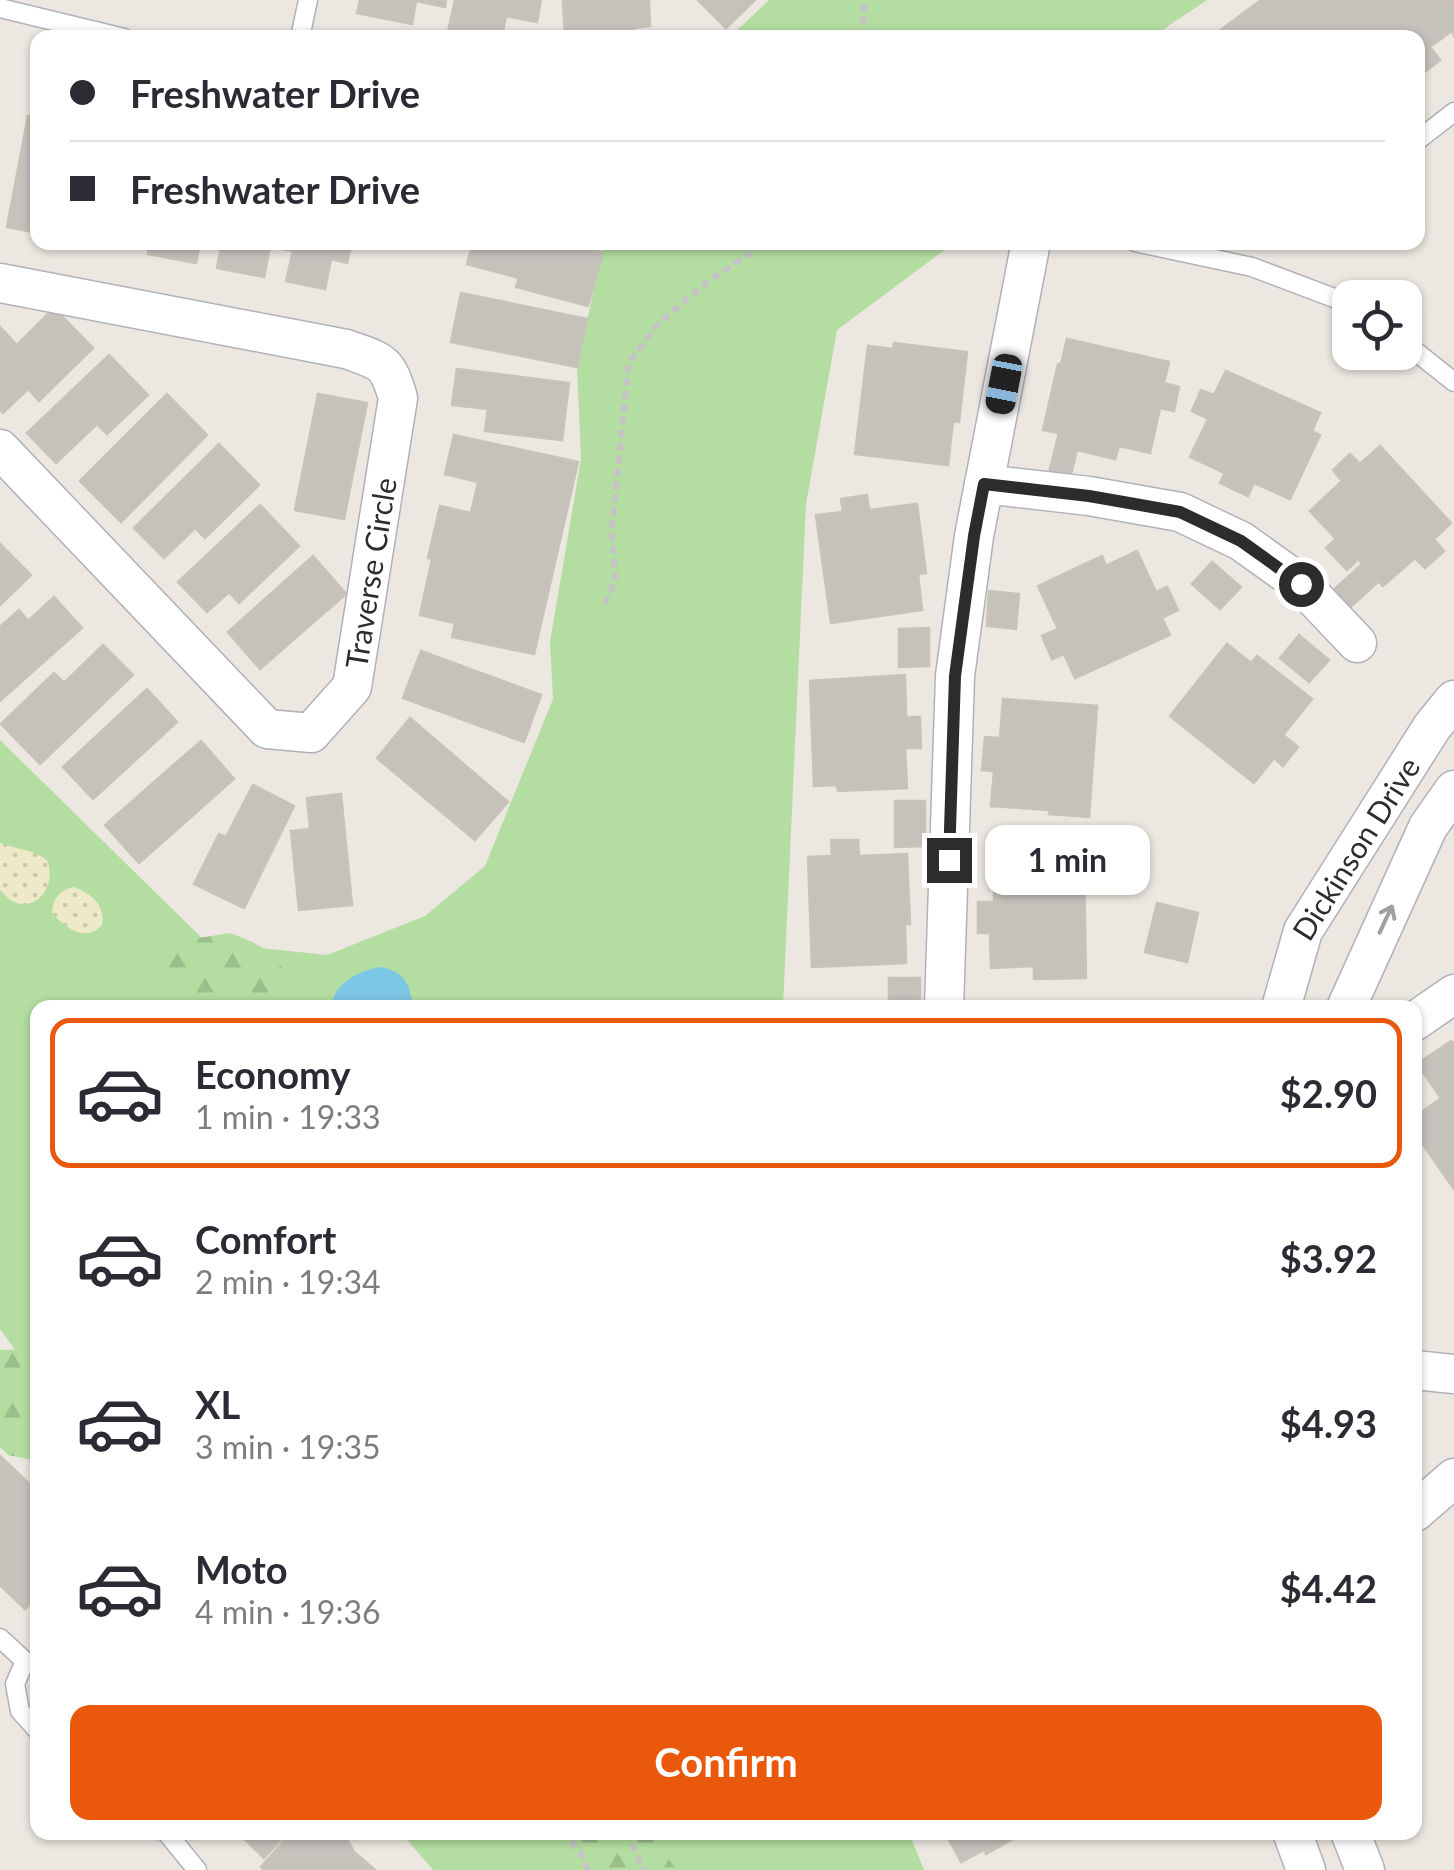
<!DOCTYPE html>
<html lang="en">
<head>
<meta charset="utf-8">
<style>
  body { margin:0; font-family:Lato,sans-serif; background:#f2f2f3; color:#2b2b33; height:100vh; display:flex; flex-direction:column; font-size:38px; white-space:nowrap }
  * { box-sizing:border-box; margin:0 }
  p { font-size:32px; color:#7c7c81 }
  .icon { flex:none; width:55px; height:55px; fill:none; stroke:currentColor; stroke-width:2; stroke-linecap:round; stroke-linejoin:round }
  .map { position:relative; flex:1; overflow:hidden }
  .side { position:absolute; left:30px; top:1000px; width:1392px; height:840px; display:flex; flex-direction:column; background:#fff; border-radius:20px; box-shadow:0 2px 8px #0004 }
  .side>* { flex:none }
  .hud { position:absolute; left:30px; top:30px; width:1395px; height:220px; border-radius:20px; box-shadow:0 2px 8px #0004; display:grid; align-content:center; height:220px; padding:0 40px; background:#fff }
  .tools { position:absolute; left:1332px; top:280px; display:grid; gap:20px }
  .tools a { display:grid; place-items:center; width:90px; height:90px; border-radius:20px; background:#fff; box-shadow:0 2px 8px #0004; font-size:50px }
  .end { position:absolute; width:45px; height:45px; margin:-22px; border:12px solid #2c2c2c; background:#fff; box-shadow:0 0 0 5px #fff }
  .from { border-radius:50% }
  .bubble { position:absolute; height:70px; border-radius:20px; background:#fff; box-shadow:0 2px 8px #0004; font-size:32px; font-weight:700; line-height:70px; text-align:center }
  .car { position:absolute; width:30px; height:60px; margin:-30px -15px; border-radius:12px; box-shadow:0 0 8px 2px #0007; background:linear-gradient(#222 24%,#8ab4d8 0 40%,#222 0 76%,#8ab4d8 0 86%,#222 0) }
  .hud b { display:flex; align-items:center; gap:35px; height:95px; font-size:38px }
  .hud b+b { border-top:2px solid #e1e1e2 }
  .hud i { width:25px; height:25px; background:#2b2b33 }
  ul { padding:18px 0 0; list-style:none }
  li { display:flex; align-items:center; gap:30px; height:150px; margin:0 20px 15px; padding:0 20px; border:5px solid transparent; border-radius:20px }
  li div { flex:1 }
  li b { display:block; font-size:38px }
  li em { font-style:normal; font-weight:700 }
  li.current { border-color:#ea580c }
  li>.icon { width:90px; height:90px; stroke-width:1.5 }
  .action { display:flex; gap:20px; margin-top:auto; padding:20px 40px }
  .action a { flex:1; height:115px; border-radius:20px; background:#ea580c; color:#fff; font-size:40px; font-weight:700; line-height:115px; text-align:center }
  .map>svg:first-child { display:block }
  .grass { fill:#b4dea1 }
  .forest { fill:url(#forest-firs) }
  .sand { fill:url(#sand-dots) }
  .water { fill:#7cc6e6 }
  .building { fill:#c5c1bb; stroke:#c8c3b9; stroke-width:2.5 }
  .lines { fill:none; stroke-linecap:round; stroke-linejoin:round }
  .lane-casing { stroke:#b0b1bb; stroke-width:21 }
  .street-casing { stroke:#b0b1bb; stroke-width:41 }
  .path { stroke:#c4c4c4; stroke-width:6; stroke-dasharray:8 5; stroke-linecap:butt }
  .lane { stroke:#fff; stroke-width:18 }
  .street { stroke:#fff; stroke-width:38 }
  .oneway { stroke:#a0a0a0 }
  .route { stroke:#2c2c2c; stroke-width:12 }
  .labels { text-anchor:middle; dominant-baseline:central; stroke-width:8; stroke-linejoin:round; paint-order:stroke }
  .street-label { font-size:30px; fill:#2c2c2c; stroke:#fff }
</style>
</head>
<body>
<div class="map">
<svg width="1454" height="1870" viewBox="0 0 1454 1870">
  <defs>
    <pattern id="forest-firs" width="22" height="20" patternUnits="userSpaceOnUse" patternTransform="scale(2.5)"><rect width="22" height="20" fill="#b4dea1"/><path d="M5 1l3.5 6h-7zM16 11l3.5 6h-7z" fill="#9bbf8b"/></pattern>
    <pattern id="sand-dots" width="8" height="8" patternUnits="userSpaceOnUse" patternTransform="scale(2.5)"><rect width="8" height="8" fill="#eee9c6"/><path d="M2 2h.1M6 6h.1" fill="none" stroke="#ccc8aa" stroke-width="1.8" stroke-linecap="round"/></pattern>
  </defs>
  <rect width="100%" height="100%" fill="#ece7e0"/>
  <g class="grass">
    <path d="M769,0H1207L1152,37L729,38Z"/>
    <path d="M604,243H954L837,330L806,504L783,1007L38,1008L37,1380L0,1329V740L206,942L327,955L425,916L485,866L553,699L550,642L581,459L577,367Z"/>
    <path d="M401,1833H909L924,1870H433Z"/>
  </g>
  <g class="forest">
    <path d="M230,933C260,944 276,952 290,981L279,1007H174L161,968L167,949L192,939Z"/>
    <path d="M28,1349L37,1351V1461L8,1455L0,1447V1350Z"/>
    <path d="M573,1833H648L677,1870H597Z"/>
  </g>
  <g class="sand">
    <path d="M0,843C16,849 34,850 47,860C55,878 45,906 21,904C12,903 6,896 0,890Z"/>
    <path d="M73,887C91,893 105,904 102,925C86,943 65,928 52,913C52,900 60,890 73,887Z"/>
  </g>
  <path class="water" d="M381,967C406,973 409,983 413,1007H331C335,982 358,971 381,967Z"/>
  <g class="building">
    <path d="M360,0H446L445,7L416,1L412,24L357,13Z"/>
    <path d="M455,0H541L537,22L506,16L502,38H478L448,32Z"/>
    <path d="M563,0H649L650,26L633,28V38H565Z"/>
    <path d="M698,0H755L726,28Z"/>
    <path d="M1261,0H1454V37L1453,30L1430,47L1440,60L1418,77V38H1221L1218,32Z"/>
    <path d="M28,116L38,117V233L7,227Z"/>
    <path d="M150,242H200L196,263L148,254Z"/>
    <path d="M222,242H271L264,277L217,268Z"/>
    <path d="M279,242H352L347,263L331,259L325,289L286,281L293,251L278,248Z"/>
    <path d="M473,242H565L603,253L588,306L516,287L519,278L467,264Z"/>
    <path d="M461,293L587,319L577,367L451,342Z"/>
    <path d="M54,308L93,348L39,401L28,389L3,413L0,410V327L17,345Z"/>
    <path d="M1067,339L1169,362L1164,383L1179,387L1174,411L1160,408L1150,453L1119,446L1115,459L1077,450L1069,482L1048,477L1059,433L1043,430L1058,364H1061Z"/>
    <path d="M894,343L967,352L959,422L953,421L948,465L855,454L868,346L893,349Z"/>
    <path d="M109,355L148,395L107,434L97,424L56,463L27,433Z"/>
    <path d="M457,369L569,383L562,440L485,431L488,409L452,405Z"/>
    <path d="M1226,371L1320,413L1312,431L1320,435L1290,499L1254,483L1248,496L1220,483L1225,473L1190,457L1208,419L1192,411L1201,390L1214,395Z"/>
    <path d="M167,394L207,435L121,522L80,481Z"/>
    <path d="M318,394L367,403L344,519L295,510Z"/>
    <path d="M454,435L578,462L534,654L452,637L455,623L420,615L432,559L428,558L440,506L471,513L478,482L445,474Z"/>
    <path d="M219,444L259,485L205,538L195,528L164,558L134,528Z"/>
    <path d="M1380,446L1451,523L1434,539L1444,551L1425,568L1415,558L1383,586L1358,559L1347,570L1326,548L1336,539L1310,511L1342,481L1333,470L1350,454L1360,464Z"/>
    <path d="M867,495L869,510L917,504L926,573L918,574L922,610L831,623L816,515L843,512L841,499Z"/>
    <path d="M260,505L299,546L239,603L229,592L207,612L178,582Z"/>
    <path d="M0,544L31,575L0,605Z"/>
    <path d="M1137,551L1156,592L1167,587L1178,610L1162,618L1170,635L1075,678L1064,654L1052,659L1042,636L1058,629L1038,586L1102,556L1106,566Z"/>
    <path d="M313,556L346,594L260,669L228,632Z"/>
    <path d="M1212,562L1241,587L1220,609L1192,584Z"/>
    <path d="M1361,565L1377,583L1345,612L1328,595Z"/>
    <path d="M989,591L1019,594L1016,629L987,626Z"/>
    <path d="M54,597L82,628L1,700L0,627L19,610L28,621Z"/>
    <path d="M929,628V666L899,667V629Z"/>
    <path d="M1299,635L1329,660L1309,682L1280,658Z"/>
    <path d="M1227,644L1251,663L1257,656L1312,699L1283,735L1298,747L1283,766L1274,758L1254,783L1170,716Z"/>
    <path d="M103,645L133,675L40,764L1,724L54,673L64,683Z"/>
    <path d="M421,651L541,695L524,742L403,698Z"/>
    <path d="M905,675L906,717H920L921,748H905L907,788L838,791L837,785L814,786L810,681Z"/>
    <path d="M147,689L177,722L93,799L63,767Z"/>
    <path d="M1003,699L1097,706L1089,817L1049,814L1050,810L991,806L994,771L982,770L985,737L1000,738Z"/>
    <path d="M410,718L508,802L475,840L377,758Z"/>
    <path d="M201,741L234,779L139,863L105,825Z"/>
    <path d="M253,785L294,806L244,908L194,884L219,834L226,837Z"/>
    <path d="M341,794L352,905L299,910L291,831L310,829L307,798Z"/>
    <path d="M895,801H925V846L895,847Z"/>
    <path d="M831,840H858L859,856L907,854L910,924H905L906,963L812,967L808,857L832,856Z"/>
    <path d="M1062,860V866H1084L1086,978L1034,979V966L991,968L990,933H978V902H994V862Z"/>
    <path d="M1157,903L1198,913L1187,962L1145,952Z"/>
    <rect x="889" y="978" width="31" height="30"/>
    <path d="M1451,1041L1454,1044V1189L1415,1133V1117L1441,1098L1417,1064Z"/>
    <path d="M0,1456L38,1492V1596L25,1609L0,1585Z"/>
    <path d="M237,1832H288L264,1858Z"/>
    <path d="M292,1832H339L348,1841L354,1852L375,1870H264L261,1867Z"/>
    <path d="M945,1832H1025L986,1854L984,1850L961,1862Z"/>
  </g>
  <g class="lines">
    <defs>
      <g id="lane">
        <path d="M0,8L124,38"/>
        <path d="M300,38L308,0"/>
        <path d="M1418,140L1454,112"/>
        <path d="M1135,242L1252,267L1350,304"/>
        <path d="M1405,343L1454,382"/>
        <path d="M0,1638L25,1661L15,1684L20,1711L38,1731"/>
        <path d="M166,1832L197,1870"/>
      </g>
      <g id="street">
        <path d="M0,283L346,349C382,362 387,360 398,398L352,687L311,733L267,729L0,449"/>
        <path d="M984,484L1089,496L1180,512L1241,541L1301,584L1357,643"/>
        <path d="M944,1008L955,676L974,536L1031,242"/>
        <path id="s1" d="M1281,1008L1303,931L1432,727L1454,700"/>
        <path d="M1346,1008L1428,827L1454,790"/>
        <path d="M1415,1021L1454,994"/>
        <path d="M1415,1370L1454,1374"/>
        <path d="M1415,1512L1454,1478"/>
        <path d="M1292,1832L1306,1870"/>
        <path d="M1350,1832L1365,1870"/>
      </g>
    </defs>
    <use href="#lane" class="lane-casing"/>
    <use href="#street" class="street-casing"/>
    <g class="path">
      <path d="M863,38L864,0"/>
      <path d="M605,604L615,581L612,528L629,362L657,325L707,282L768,242"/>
      <path d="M562,1832L580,1852L588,1870"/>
      <path d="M627,1832L644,1870"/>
    </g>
    <use href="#lane" class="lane"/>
    <use href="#street" class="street"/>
  </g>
  <defs><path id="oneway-shaft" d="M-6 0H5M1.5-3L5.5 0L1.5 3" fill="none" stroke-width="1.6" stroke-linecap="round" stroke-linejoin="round" transform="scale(2.5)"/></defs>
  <use class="oneway" href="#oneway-shaft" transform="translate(1386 919) rotate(-65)"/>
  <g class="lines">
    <path class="route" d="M949,860L955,676L974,536L984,484L1089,496L1180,512L1241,541L1301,584"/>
  </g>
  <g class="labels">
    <g class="street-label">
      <text transform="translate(370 573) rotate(-81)">Traverse Circle</text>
      <text stroke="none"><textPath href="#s1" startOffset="178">Dickinson Drive</textPath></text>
    </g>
  </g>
</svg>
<div class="tools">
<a><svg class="icon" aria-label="locate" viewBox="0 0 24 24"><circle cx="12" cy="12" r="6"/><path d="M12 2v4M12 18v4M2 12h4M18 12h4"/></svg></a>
</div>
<i class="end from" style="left:1301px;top:584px"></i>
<i class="end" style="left:949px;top:860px"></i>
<div class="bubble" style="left:985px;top:825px;width:165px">1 min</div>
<i class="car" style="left:1004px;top:384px;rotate:191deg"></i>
<div class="hud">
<b><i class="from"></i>Freshwater Drive</b>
<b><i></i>Freshwater Drive</b>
</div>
<section class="side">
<ul>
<li class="current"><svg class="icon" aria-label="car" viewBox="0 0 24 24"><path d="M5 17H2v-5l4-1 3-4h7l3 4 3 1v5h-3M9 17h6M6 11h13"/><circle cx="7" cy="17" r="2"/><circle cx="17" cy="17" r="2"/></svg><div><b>Economy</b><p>1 min · 19:33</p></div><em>$2.90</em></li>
<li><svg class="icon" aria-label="car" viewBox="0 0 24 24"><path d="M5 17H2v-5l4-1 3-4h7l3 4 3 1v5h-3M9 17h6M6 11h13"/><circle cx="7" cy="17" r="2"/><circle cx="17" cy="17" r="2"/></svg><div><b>Comfort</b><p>2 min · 19:34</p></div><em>$3.92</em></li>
<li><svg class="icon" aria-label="car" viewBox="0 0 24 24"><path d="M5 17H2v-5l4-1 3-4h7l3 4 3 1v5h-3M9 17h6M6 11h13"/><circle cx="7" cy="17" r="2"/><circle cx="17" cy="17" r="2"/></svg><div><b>XL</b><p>3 min · 19:35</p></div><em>$4.93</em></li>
<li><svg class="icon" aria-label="car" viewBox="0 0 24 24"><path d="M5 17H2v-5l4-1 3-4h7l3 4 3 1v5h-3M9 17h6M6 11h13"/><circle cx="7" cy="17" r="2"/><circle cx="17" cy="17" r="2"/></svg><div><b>Moto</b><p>4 min · 19:36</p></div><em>$4.42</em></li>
</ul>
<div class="action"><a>Confirm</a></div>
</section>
</div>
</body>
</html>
